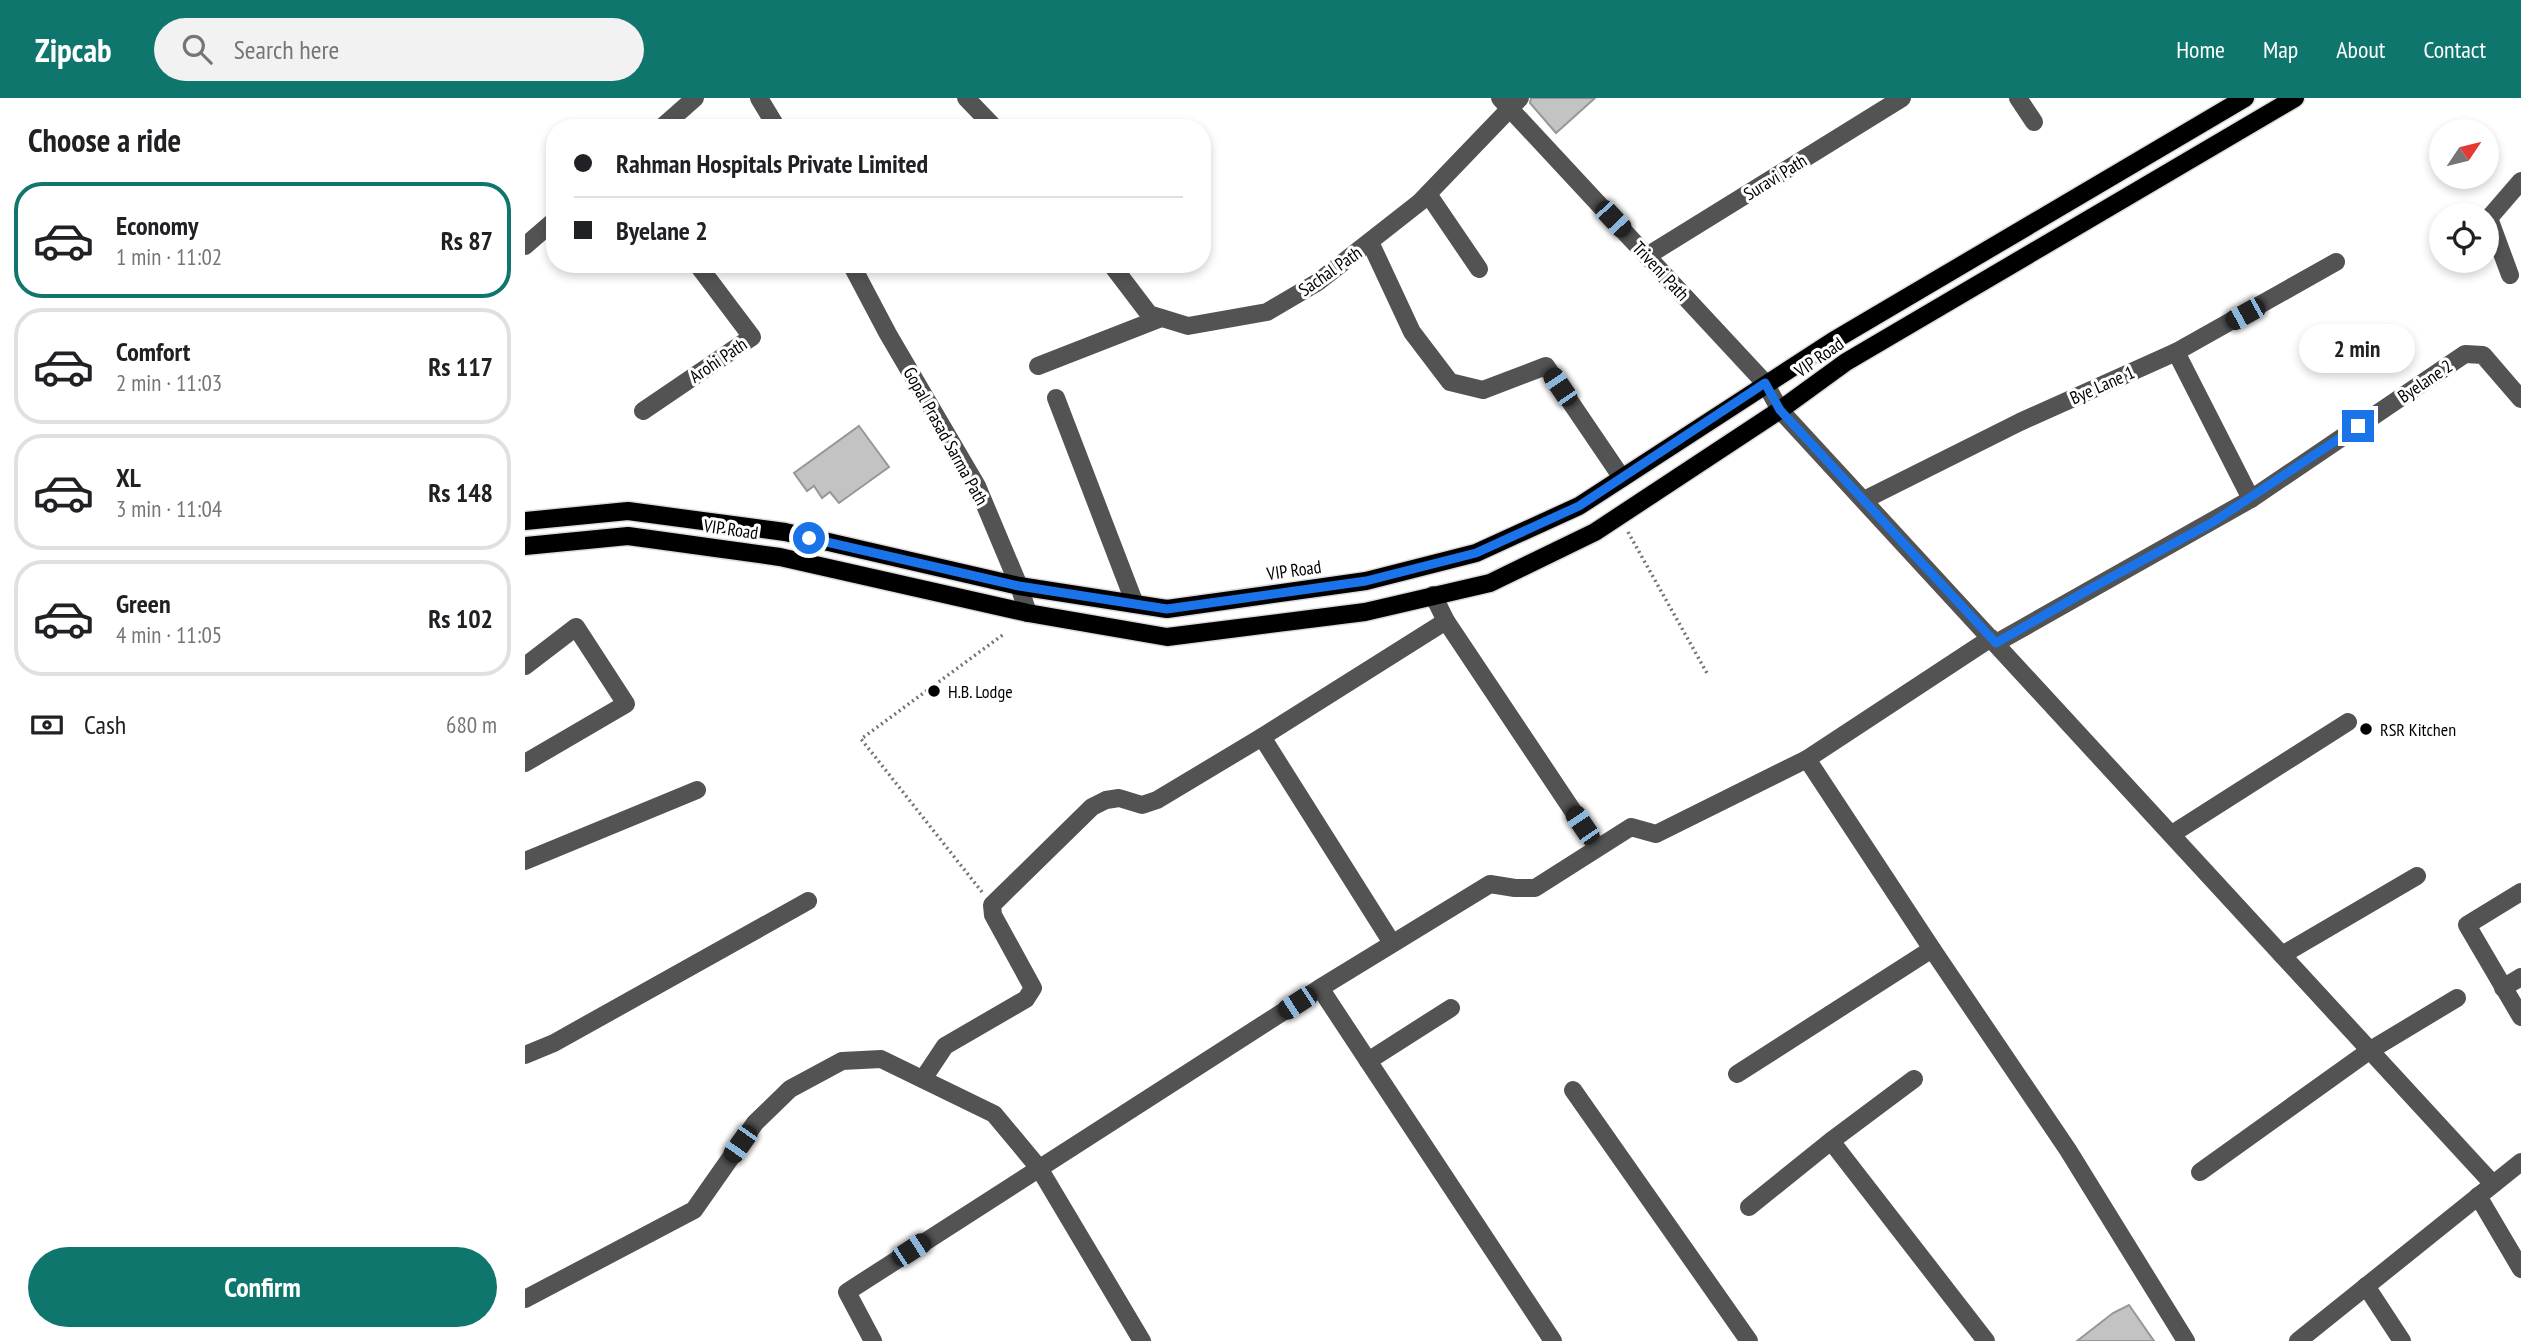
<!DOCTYPE html>
<html lang="en">
<head>
<meta charset="utf-8">
<style>
  body { margin:0; font-family:"PT Sans Narrow",sans-serif; background:#f2f2f2; color:#202124; height:100vh; display:flex; flex-direction:column; font-size:26px; white-space:nowrap }
  * { box-sizing:border-box; margin:0 }
  p { font-size:23px; color:#757577 }
  .icon { flex:none; width:38px; height:38px; fill:none; stroke:currentColor; stroke-width:2; stroke-linecap:round; stroke-linejoin:round }
  .map { position:relative; flex:1; overflow:hidden }
  .drawer { display:flex; flex-direction:column; background:#fff; width:525px }
  .drawer>* { flex:none }
  .banner { position:absolute; left:21px; top:21px; width:665px; height:154px; border-radius:28px; box-shadow:0 4px 10px #0003; display:grid; align-content:center; height:154px; padding:0 28px; background:#fff }
  .needle { width:46px; rotate:55deg }
  .buttons { position:absolute; left:1904px; top:21px; display:grid; gap:14px }
  .buttons a { display:grid; place-items:center; width:70px; height:70px; border-radius:50%; background:#fff; box-shadow:0 4px 10px #0003; font-size:35px }
  .end { position:absolute; width:32px; height:32px; margin:-16px; border:9px solid #1a73e8; background:#fff; box-shadow:0 0 0 4px #fff }
  .from { border-radius:50% }
  .bubble { position:absolute; height:49px; border-radius:24px; background:#fff; box-shadow:0 4px 10px #0003; font-size:23px; font-weight:800; line-height:49px; text-align:center }
  .car { position:absolute; width:21px; height:42px; margin:-21px -10px; border-radius:9px; box-shadow:0 0 5px 2px #0007; background:linear-gradient(#222 24%,#8ab4d8 0 40%,#222 0 76%,#8ab4d8 0 86%,#222 0) }
  .banner b { display:flex; align-items:center; gap:24px; height:66px; font-size:26px }
  .banner b+b { border-top:2px solid #e0e0e0 }
  .banner i { width:18px; height:18px; background:#202124 }
  ul { padding:0; list-style:none }
  li { display:flex; align-items:center; gap:21px; height:116px; margin:0 14px 10px; padding:0 14px; border:4px solid #e0e0e0; border-radius:28px }
  li div { flex:1 }
  li b { display:block; font-size:26px }
  li em { font-style:normal; font-weight:800 }
  li.selected { border-color:#0f766e }
  li>.icon { width:63px; height:63px; stroke-width:1.5 }
  h2 { padding:0 28px; font-size:32px; line-height:84px }
  .pay { display:flex; align-items:center; gap:18px; height:77px; padding:0 28px; font-size:26px }
  .pay p { margin-inline-start:auto }
  .cta { display:flex; gap:14px; margin-top:auto; padding:14px 28px }
  .cta a { flex:1; height:80px; border-radius:42px; background:#0f766e; color:#fff; font-size:28px; font-weight:800; line-height:80px; text-align:center }
  header { display:flex; align-items:center; gap:42px; box-sizing:border-box; height:98px; padding:0 35px; background:#0f766e; color:#fff }
  header strong { font-size:33px }
  nav { display:flex; gap:38px; margin-inline-start:auto; font-size:24px }
  .search { width:490px; height:63px; background:#f2f2f2; display:flex; align-items:center; gap:18px; box-sizing:border-box; padding:0 24px; border-radius:38px; color:#757577; font-size:26px }
  main { display:flex; flex:1; min-height:0 }
  .map>svg:first-child { display:block }
  .building { fill:#c3c3c3; stroke:#979797; stroke-width:2 }
  .lines { fill:none; stroke-linecap:round; stroke-linejoin:round }
  .major-casing { stroke:#dbdbdb; stroke-width:21 }
  .path { stroke:#757575; stroke-width:3.5; stroke-dasharray:2 3.5; stroke-linecap:butt }
  .minor { stroke:#535353; stroke-width:18 }
  .major { stroke:#000; stroke-width:18 }
  .route { stroke:#1a73e8; stroke-width:9 }
  .poi-dot { fill:#000; stroke:#fff; stroke-width:2.5 }
  .labels { text-anchor:middle; dominant-baseline:central; stroke-width:6; stroke-linejoin:round; paint-order:stroke }
  .street-label { font-size:18px; fill:#000; stroke:#fff }
  .poi-label { font-size:18px; fill:#000; stroke:#fff; text-anchor:start }
</style>
</head>
<body>
<header>
<strong>Zipcab</strong>
<div class="search"><svg class="icon" aria-label="search" viewBox="0 0 24 24"><circle cx="10" cy="10" r="6"/><path d="M15 15l6 6"/></svg>Search here</div>
<nav><a>Home</a><a>Map</a><a>About</a><a>Contact</a></nav>
</header>
<main>
<section class="drawer">
<h2>Choose a ride</h2>
<ul>
<li class="selected"><svg class="icon" aria-label="car" viewBox="0 0 24 24"><path d="M5 17H2v-5l4-1 3-4h7l3 4 3 1v5h-3M9 17h6M6 11h13"/><circle cx="7" cy="17" r="2"/><circle cx="17" cy="17" r="2"/></svg><div><b>Economy</b><p>1 min · 11:02</p></div><em>Rs 87</em></li>
<li><svg class="icon" aria-label="car" viewBox="0 0 24 24"><path d="M5 17H2v-5l4-1 3-4h7l3 4 3 1v5h-3M9 17h6M6 11h13"/><circle cx="7" cy="17" r="2"/><circle cx="17" cy="17" r="2"/></svg><div><b>Comfort</b><p>2 min · 11:03</p></div><em>Rs 117</em></li>
<li><svg class="icon" aria-label="car" viewBox="0 0 24 24"><path d="M5 17H2v-5l4-1 3-4h7l3 4 3 1v5h-3M9 17h6M6 11h13"/><circle cx="7" cy="17" r="2"/><circle cx="17" cy="17" r="2"/></svg><div><b>XL</b><p>3 min · 11:04</p></div><em>Rs 148</em></li>
<li><svg class="icon" aria-label="car" viewBox="0 0 24 24"><path d="M5 17H2v-5l4-1 3-4h7l3 4 3 1v5h-3M9 17h6M6 11h13"/><circle cx="7" cy="17" r="2"/><circle cx="17" cy="17" r="2"/></svg><div><b>Green</b><p>4 min · 11:05</p></div><em>Rs 102</em></li>
</ul>
<div class="pay"><svg class="icon" aria-label="cash" viewBox="0 0 24 24"><path d="M3 7h18v10H3z"/><circle cx="12" cy="12" r="2"/></svg>Cash<p>680 m</p></div>
<div class="cta"><a>Confirm</a></div>
</section>
<div class="map">
<svg width="1996" height="1243" viewBox="0 0 1996 1243">
  <rect width="100%" height="100%" fill="#fff"/>
  <g class="building">
    <path d="M1006,0H1070L1031,35L1005,5Z"/>
    <path d="M334,328L364,369L314,405L305,394L297,400L289,388L282,393L269,375Z"/>
    <path d="M1604,1207L1629,1243H1552L1588,1215Z"/>
  </g>
  <g class="lines">
    <defs>
      <g id="major">
        <path d="M0,423L103,413L260,434L494,488L642,511L841,483L951,455L1054,408L1308,243L1720,0"/>
        <path d="M0,448L103,438L255,459L503,515L642,539L840,514L965,485L1070,434L1255,312L1321,264L1770,0"/>
      </g>
    </defs>
    <use href="#major" class="major-casing"/>
    <g class="path">
      <path d="M1103,434L1183,577"/>
      <path d="M457,794L336,641L479,536"/>
    </g>
    <g class="minor">
      <path d="M234,0L252,30"/>
      <path d="M441,0L470,30"/>
      <path d="M975,0L1240,285L1255,312L1968,1086"/>
      <path d="M1493,0L1509,24"/>
      <path d="M136,30L170,0"/>
      <path d="M903,96L954,171"/>
      <path d="M845,144L887,234L925,284L958,292L1021,268L1097,380"/>
      <path d="M0,148L30,122"/>
      <path d="M1122,158L1377,0"/>
      <path d="M326,166L363,236L452,388L494,488L503,515"/>
      <path d="M586,166L624,216L663,228L742,214L793,184L895,104L995,0"/>
      <path d="M1985,177L1964,120L1996,83"/>
      <path d="M1651,254L1726,401"/>
      <path d="M513,268L636,220"/>
      <path d="M531,300L610,506"/>
      <path d="M118,313L227,239L172,166"/>
      <path d="M1339,402L1495,324L1651,254L1811,164"/>
      <path d="M908,497L921,523L1072,749"/>
      <path d="M1471,545L1726,401L1940,256L1958,257L1996,301"/>
      <path d="M0,568L51,529L101,606L0,665"/>
      <path d="M737,639L867,845"/>
      <path d="M1282,661L1407,851L1543,1052L1661,1243"/>
      <path d="M1647,736L1823,624"/>
      <path d="M0,763L172,692"/>
      <path d="M1996,794L1942,827L1996,919"/>
      <path d="M1757,857L1892,778"/>
      <path d="M795,890L1028,1243"/>
      <path d="M1978,890L1996,879"/>
      <path d="M0,957L29,945L283,803"/>
      <path d="M843,963L926,910"/>
      <path d="M1212,976L1407,851"/>
      <path d="M398,981L420,948L501,901L508,890L468,817L467,807L567,709L581,702L594,700L617,707L632,702L737,639L921,523"/>
      <path d="M1048,992L1224,1243"/>
      <path d="M1306,1043L1461,1243"/>
      <path d="M1675,1074L1844,953L1932,900"/>
      <path d="M1953,1098L1996,1171"/>
      <path d="M1224,1109L1306,1043L1389,981"/>
      <path d="M1841,1188L1877,1243"/>
      <path d="M0,1201L169,1112L230,1025L265,991L317,963L356,961L469,1016L514,1070L617,1243"/>
      <path d="M348,1243L322,1194L795,890L965,786L990,790H1010L1106,729L1131,736L1282,661L1466,540"/>
      <path d="M1773,1243L1996,1064"/>
    </g>
    <use href="#major" class="major"/>
  </g>
  <g class="lines">
    <path class="route" d="M284,440L494,488L642,511L841,483L951,455L1054,408L1240,285L1255,312L1471,545L1563,492L1688,424L1833,328"/>
  </g>
  <g class="poi-dot">
    <circle cx="409" cy="593" r="7"/>
    <circle cx="1841" cy="631" r="7"/>
  </g>
  <g class="labels">
    <g class="street-label">
      <text transform="translate(1250 79) rotate(-32)">Suravi Path</text>
      <text transform="translate(805 173) rotate(-35)">Sachal Path</text>
      <text transform="translate(1136 173) rotate(47)">Triveni Path</text>
      <text transform="translate(1294 259) rotate(-35)">VIP Road</text>
      <text transform="translate(193 262) rotate(-34)">Arohi Path</text>
      <text transform="translate(1900 283) rotate(-34)">Byelane 2</text>
      <text transform="translate(1577 287) rotate(-24)">Bye Lane 1</text>
      <text transform="translate(421 338) rotate(61)">Gopal Prasad Sarma Path</text>
      <text transform="translate(206 431) rotate(8)">VIP Road</text>
      <text transform="translate(769 472) rotate(-8)">VIP Road</text>
    </g>
    <g class="poi-label">
      <text x="423" y="593">H.B. Lodge</text>
      <text x="1855" y="631">RSR Kitchen</text>
    </g>
  </g>
</svg>
<div class="buttons">
<a><svg class="needle" viewBox="-14 -14 28 28"><path d="M0-13l5 13h-10z" fill="#e53935"/><path d="M0 13l5-13h-10z" fill="#757577"/></svg></a>
<a><svg class="icon" aria-label="locate" viewBox="0 0 24 24"><circle cx="12" cy="12" r="6"/><path d="M12 2v4M12 18v4M2 12h4M18 12h4"/></svg></a>
</div>
<i class="end from" style="left:284px;top:440px"></i>
<i class="end" style="left:1833px;top:328px"></i>
<div class="bubble" style="left:1774px;top:226px;width:116px">2 min</div>
<i class="car" style="left:1088px;top:121px;rotate:137deg"></i>
<i class="car" style="left:1720px;top:216px;rotate:241deg"></i>
<i class="car" style="left:1035px;top:289px;rotate:326deg"></i>
<i class="car" style="left:1057px;top:727px;rotate:326deg"></i>
<i class="car" style="left:772px;top:905px;rotate:237deg"></i>
<i class="car" style="left:215px;top:1046px;rotate:215deg"></i>
<i class="car" style="left:386px;top:1152px;rotate:57deg"></i>
<div class="banner">
<b><i class="from"></i>Rahman Hospitals Private Limited</b>
<b><i></i>Byelane 2</b>
</div>
</div>
</main>
</body>
</html>
